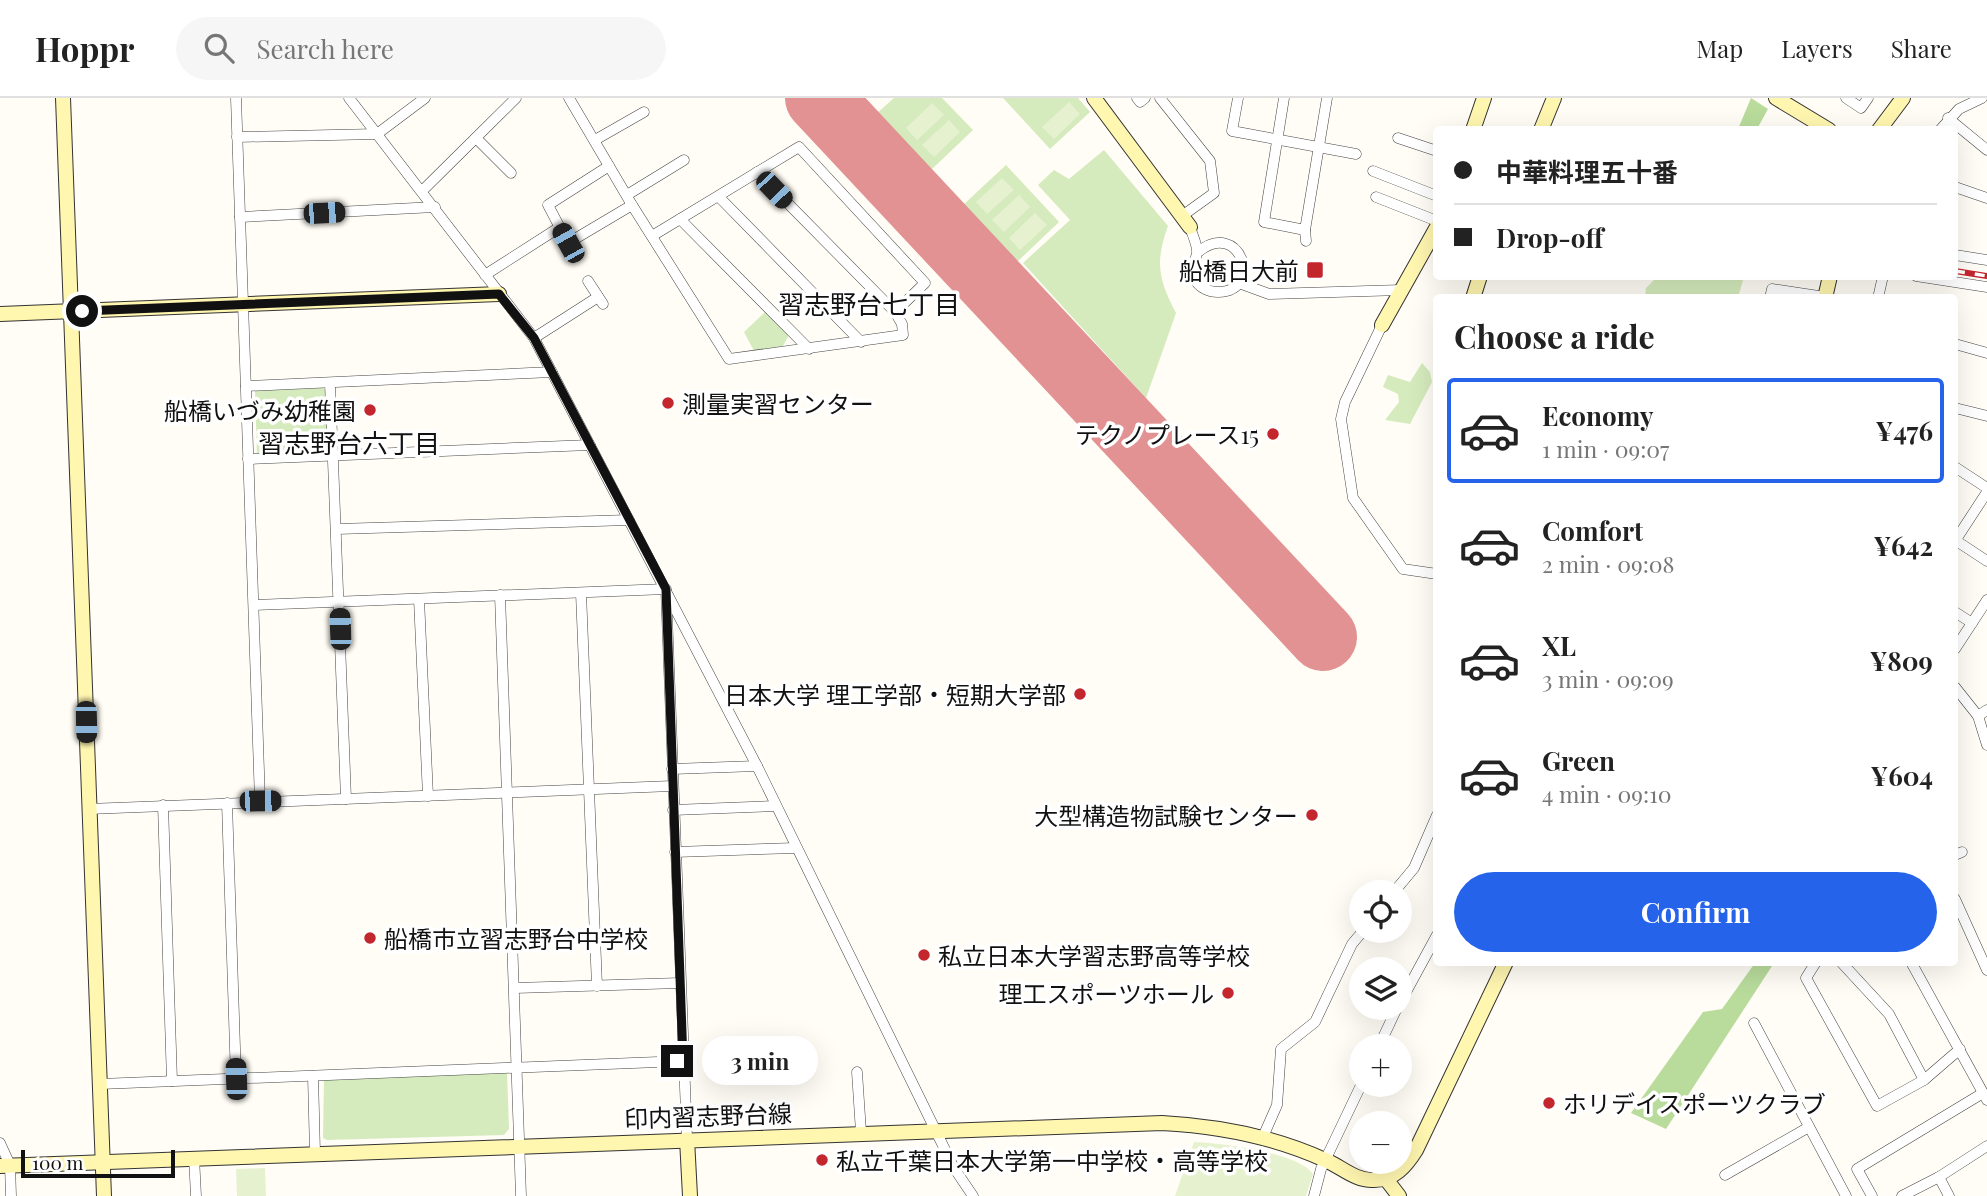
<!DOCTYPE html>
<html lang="en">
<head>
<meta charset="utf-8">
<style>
  body { margin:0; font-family:"Playfair Display","Noto Sans JP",serif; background:#f6f6f6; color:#222; height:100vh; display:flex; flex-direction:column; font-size:26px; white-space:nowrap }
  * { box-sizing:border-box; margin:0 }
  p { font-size:23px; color:#767676 }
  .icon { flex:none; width:38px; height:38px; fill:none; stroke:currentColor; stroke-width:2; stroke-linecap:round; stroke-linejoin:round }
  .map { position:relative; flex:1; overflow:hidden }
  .panel { position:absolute; left:1433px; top:196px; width:525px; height:672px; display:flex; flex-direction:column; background:#fff; border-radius:7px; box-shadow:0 7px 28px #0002 }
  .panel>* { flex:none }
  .banner { position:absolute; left:1433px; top:28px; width:525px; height:154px; border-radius:7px; box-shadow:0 7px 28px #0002; display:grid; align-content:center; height:154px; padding:0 21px; background:#fff }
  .tools { position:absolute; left:1349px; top:782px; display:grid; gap:14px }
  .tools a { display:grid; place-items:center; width:63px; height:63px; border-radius:50%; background:#fff; box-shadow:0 7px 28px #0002; font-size:35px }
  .scale { position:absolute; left:21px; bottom:18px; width:154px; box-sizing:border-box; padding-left:7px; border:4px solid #111; border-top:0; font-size:19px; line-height:24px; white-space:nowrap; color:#111; -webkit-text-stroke:5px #fff; paint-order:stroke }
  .end { position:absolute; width:32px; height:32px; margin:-16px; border:9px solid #111; background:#fff; box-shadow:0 0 0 4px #fff }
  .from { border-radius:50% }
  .bubble { position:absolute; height:49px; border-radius:24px; background:#fff; box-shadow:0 7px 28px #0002; font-size:23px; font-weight:700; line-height:49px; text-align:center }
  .car { position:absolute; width:21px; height:42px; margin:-21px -10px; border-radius:9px; box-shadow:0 0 5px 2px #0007; background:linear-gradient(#222 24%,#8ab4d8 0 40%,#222 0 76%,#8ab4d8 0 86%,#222 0) }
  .banner b { display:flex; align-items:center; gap:24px; height:66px; font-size:26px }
  .banner b+b { border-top:2px solid #e0e0e0 }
  .banner i { width:18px; height:18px; background:#222 }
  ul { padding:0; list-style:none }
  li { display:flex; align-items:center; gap:21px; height:105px; margin:0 14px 10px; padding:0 7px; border:4px solid transparent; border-radius:7px }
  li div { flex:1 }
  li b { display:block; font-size:26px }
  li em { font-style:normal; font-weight:700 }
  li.active { border-color:#2563eb }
  li>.icon { width:63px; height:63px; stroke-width:1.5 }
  h2 { padding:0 21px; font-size:32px; line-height:84px }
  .cta { display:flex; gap:14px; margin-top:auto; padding:14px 21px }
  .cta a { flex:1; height:80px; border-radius:42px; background:#2563eb; color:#fff; font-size:28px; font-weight:700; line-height:80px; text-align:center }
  header { display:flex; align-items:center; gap:42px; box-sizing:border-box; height:98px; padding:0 35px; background:#fff; border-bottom:2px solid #e0e0e0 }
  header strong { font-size:33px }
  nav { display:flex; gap:38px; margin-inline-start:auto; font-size:24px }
  .search { width:490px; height:63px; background:#f6f6f6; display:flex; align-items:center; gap:18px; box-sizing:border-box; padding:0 24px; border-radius:38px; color:#767676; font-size:26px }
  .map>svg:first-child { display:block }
  .green { fill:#d5ebbd }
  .forest { fill:#b9dc9c }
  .pitch { fill:#e6f2cf }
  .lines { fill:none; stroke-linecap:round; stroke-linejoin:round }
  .runway { stroke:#e29292; stroke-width:68 }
  .street-casing { stroke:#444; stroke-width:11 }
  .secondary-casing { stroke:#333; stroke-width:16 }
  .street { stroke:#fff; stroke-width:10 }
  .secondary { stroke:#fff6b0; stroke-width:14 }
  .rail-casing { stroke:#c4262e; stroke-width:6 }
  .rail { stroke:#fff; stroke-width:3.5; stroke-dasharray:10; stroke-linecap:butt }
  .route { stroke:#111; stroke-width:9 }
  .poi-dot { fill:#c4262e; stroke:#fff; stroke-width:2.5 }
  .labels { text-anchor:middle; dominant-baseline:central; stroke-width:7; stroke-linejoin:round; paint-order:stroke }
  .poi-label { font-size:24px; fill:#111; stroke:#fff; text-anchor:end }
  .street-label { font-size:24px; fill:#111; stroke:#fff }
  .neighbourhood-label { font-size:26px; fill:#111; stroke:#fff }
</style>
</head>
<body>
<header>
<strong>Hoppr</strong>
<div class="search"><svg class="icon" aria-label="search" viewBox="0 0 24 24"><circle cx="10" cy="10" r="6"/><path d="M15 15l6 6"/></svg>Search here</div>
<nav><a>Map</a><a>Layers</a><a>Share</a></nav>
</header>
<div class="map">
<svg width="1987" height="1098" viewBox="0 0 1987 1098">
  <rect width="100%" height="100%" fill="#fffdf5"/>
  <g class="green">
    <path d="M894,0H942L973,32L931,72L877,15Z"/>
    <path d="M1003,0H1078L1090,14L1050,51Z"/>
    <path d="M1104,52L1168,128C1155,164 1158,181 1176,215L1146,300L1023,165L1070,122L1038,87L1054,72L1069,81Z"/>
    <path d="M1006,67L1059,124L1017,164L963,107Z"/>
    <path d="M1658,178H1744V179L1738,199H1645L1646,190Z"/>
    <path d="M765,214L789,237L783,248L754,253L744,234Z"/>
    <path d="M1422,265L1430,274L1432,284L1410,326L1385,322L1399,304L1398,296L1383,289L1388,277L1410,284Z"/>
    <path d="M323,290L326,293L328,352L325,355L257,358L255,293Z"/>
    <path d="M507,975L509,1031L504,1037L327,1042L323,1040L324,981Z"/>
  </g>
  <g class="forest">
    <path d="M1751,0L1768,11L1757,31H1738Z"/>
    <path d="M1755,865H1774L1666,1031L1631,1015L1703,914L1722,911Z"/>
  </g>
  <g class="pitch">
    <path d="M1069,4L1080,16L1054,41L1042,29Z"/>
    <path d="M932,5L944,17L917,42L906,30Z"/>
    <path d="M949,22L960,34L934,59L922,47Z"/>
    <path d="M1002,80L1014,92L987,116L976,104Z"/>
    <path d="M1019,97L1030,109L1004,134L992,122Z"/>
    <path d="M1035,115L1047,127L1020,152L1009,140Z"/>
    <path d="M1194,1044C1220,1045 1298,1054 1313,1076L1306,1098H1175Z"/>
    <path d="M265,1070L266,1098H237L236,1071Z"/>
  </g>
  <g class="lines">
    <path class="runway" d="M819,0L1323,539"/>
    <defs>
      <g id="street">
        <path d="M236,0L260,703"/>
        <path d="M349,0L534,240L757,668L954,1070L973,1098"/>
        <path d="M569,0L632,107L729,261L903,237L902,226L895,214L757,74"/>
        <path d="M1137,0L1140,4L1145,0"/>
        <path d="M1160,0L1210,63L1214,95L1182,118"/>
        <path d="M1238,0L1232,33L1356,56"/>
        <path d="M1284,0L1264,124L1305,132"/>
        <path d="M1846,0L1861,10L1868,0"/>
        <path d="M1948,20L1987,52"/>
        <path d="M1940,32L1959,11L1982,0"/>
        <path d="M237,39L377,36L425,0"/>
        <path d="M476,40L511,75"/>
        <path d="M1398,40L1437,53"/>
        <path d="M595,42L644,14"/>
        <path d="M609,68L548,107L568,145L632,107"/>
        <path d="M1373,73L1437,98"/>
        <path d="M1955,89L1987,100"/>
        <path d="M422,93L516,0"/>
        <path d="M627,97L684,62"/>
        <path d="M719,99L861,244"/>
        <path d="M1376,99L1437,123"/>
        <path d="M240,119L435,109"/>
        <path d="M680,121L809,251"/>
        <path d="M1190,129C1192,136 1198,148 1197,155C1195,165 1190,172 1195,182C1200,190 1209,194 1218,194C1265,194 1240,118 1197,155"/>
        <path d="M652,138L799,49L925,185L895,214"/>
        <path d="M1306,143L1305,132L1327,0"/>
        <path d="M1955,157L1987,162"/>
        <path d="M485,177L560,129"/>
        <path d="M1916,178L1987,189"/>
        <path d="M588,183L603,206"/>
        <path d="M1239,185L1269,196L1401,192"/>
        <path d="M1770,200L1772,191L1825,199"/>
        <path d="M1878,200L1883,178"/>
        <path d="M1382,227L1345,304L1341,321L1353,400L1403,471L1437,476"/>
        <path d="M534,240L598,199"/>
        <path d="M1955,246L1987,255"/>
        <path d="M330,285L346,701"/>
        <path d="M246,288L552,274"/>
        <path d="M1955,310L1987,318"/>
        <path d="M248,361L590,347"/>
        <path d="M1955,369L1987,390"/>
        <path d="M337,431L629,422"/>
        <path d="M1955,442L1987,463"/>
        <path d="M1955,443L1987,394"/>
        <path d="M581,495L597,888"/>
        <path d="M500,497L521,1098"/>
        <path d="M419,501L428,698"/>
        <path d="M254,507L666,491L687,1041"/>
        <path d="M1955,514L1972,525"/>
        <path d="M1955,551L1987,502"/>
        <path d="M1955,589L1978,618L1987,612"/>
        <path d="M1978,618L1987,647"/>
        <path d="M672,671L757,668"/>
        <path d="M227,705L236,981"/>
        <path d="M163,707L172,983"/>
        <path d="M88,711L672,688"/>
        <path d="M673,712L776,708"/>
        <path d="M675,754L795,750"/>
        <path d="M1955,757L1962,754"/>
        <path d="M1394,794L1414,770L1437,717"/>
        <path d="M1955,801L1987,872"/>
        <path d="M1816,864L1806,880L1877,1008L1924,982L1960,951"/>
        <path d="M1841,864L1889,916L1924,982"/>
        <path d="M1911,864L1987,1002"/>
        <path d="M515,890L680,885"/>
        <path d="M1400,905L1437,837"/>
        <path d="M1754,925L1846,1098"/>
        <path d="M1379,948L1397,910"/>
        <path d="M857,974L861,1034"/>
        <path d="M313,978L315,1055"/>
        <path d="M100,986L683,963"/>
        <path d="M1262,1041L1277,1007L1281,951L1315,924L1352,846L1363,833"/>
        <path d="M0,1045L10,1067L11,1098"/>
        <path d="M194,1059L196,1098"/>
        <path d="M1725,1077L1809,1029"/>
        <path d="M1314,1098L1321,1071L1362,985"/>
        <path d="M1872,1098L1857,1071L1983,995"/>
        <path d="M1902,1098L1939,1079"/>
        <path d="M1949,1098L1939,1079L1987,1048"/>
      </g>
      <g id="secondary">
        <path d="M63,0L104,1098"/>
        <path d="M1094,0L1190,129"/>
        <path d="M1776,0L1829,32"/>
        <path d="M1473,32L1484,0"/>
        <path d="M1541,32L1554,0"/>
        <path d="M1879,32L1903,0"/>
        <path d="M1473,200L1480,178"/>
        <path d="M1825,200L1830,178"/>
        <path d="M0,216L499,196"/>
        <path d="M1382,227L1437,129"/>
        <path d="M687,1041L690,1098"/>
        <path d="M0,1068L1162,1025C1217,1028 1275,1039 1325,1062C1342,1069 1355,1083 1374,1082C1394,1082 1406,1068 1416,1052L1506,864"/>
        <path d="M1386,1081L1399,1098"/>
      </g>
    </defs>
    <use href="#street" class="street-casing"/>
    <use href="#secondary" class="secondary-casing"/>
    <use href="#street" class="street"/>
    <use href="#secondary" class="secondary"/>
    <defs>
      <path id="rail" d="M1955,173L1987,178"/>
    </defs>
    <use href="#rail" class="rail-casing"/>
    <use href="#rail" class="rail"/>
  </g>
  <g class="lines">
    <path class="route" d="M82,213L499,196L502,200L534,240L666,491L683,963H677"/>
  </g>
  <g class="poi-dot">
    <rect x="1306" y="163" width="18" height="18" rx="3.5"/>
    <circle cx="668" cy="305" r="7"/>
    <circle cx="370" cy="312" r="7"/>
    <circle cx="1273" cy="336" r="7"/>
    <circle cx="1080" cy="596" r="7"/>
    <circle cx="1312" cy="717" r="7"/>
    <circle cx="370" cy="840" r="7"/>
    <circle cx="924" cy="857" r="7"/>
    <circle cx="1228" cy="895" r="7"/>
    <circle cx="1549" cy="1005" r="7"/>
    <circle cx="822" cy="1062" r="7"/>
  </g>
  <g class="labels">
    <g class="poi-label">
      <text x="1299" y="172">船橋日大前</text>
      <text x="682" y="305" text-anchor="start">測量実習センター</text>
      <text x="356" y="312">船橋いづみ幼稚園</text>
      <text x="1259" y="336">テクノプレース15</text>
      <text x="1066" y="596">日本大学 理工学部・短期大学部</text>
      <text x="1298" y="717">大型構造物試験センター</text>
      <text x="384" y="840" text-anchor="start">船橋市立習志野台中学校</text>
      <text x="938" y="857" text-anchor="start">私立日本大学習志野高等学校</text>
      <text x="1214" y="895">理工スポーツホール</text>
      <text x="1563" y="1005" text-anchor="start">ホリデイスポーツクラブ</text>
      <text x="836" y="1062" text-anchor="start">私立千葉日本大学第一中学校・高等学校</text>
    </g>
    <g class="street-label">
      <text transform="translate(708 1017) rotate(-2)">印内習志野台線</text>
    </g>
    <g class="neighbourhood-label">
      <text x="869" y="205">習志野台七丁目</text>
      <text x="349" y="344">習志野台六丁目</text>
    </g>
  </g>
</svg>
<div class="tools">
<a><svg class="icon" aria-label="locate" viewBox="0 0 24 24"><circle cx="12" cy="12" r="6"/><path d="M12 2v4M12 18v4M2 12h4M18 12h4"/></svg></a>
<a><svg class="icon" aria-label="layers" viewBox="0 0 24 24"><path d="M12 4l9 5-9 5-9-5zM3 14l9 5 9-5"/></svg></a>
<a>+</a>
<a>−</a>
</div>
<div class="scale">100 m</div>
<i class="end from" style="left:82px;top:213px"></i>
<i class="end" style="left:677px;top:963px"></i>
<div class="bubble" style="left:702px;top:938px;width:116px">3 min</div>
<i class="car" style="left:774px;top:92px;rotate:136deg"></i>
<i class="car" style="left:324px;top:115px;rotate:87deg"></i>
<i class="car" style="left:568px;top:145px;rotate:331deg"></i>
<i class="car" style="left:340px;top:531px;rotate:358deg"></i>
<i class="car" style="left:86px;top:624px;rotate:179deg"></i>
<i class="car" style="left:260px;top:703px;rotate:89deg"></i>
<i class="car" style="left:236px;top:981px;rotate:358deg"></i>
<div class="banner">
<b><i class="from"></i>中華料理五十番</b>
<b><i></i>Drop-off</b>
</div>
<section class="panel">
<h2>Choose a ride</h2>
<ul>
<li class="active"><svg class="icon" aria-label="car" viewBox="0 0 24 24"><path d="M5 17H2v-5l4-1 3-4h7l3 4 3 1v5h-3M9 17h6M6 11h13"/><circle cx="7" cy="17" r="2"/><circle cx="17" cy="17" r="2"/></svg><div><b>Economy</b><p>1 min · 09:07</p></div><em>¥476</em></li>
<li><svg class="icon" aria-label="car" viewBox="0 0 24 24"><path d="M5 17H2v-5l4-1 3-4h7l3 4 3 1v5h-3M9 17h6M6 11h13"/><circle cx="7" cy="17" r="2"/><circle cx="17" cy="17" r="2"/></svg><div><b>Comfort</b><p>2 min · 09:08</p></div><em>¥642</em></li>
<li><svg class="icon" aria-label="car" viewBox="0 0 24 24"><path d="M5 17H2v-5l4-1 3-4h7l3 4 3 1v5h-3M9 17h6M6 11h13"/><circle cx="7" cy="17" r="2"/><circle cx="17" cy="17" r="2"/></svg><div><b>XL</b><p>3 min · 09:09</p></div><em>¥809</em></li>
<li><svg class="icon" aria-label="car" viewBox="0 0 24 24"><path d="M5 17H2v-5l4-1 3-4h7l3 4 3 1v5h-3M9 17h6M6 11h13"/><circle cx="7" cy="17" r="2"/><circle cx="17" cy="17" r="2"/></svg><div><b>Green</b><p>4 min · 09:10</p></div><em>¥604</em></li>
</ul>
<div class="cta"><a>Confirm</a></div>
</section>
</div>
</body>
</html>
